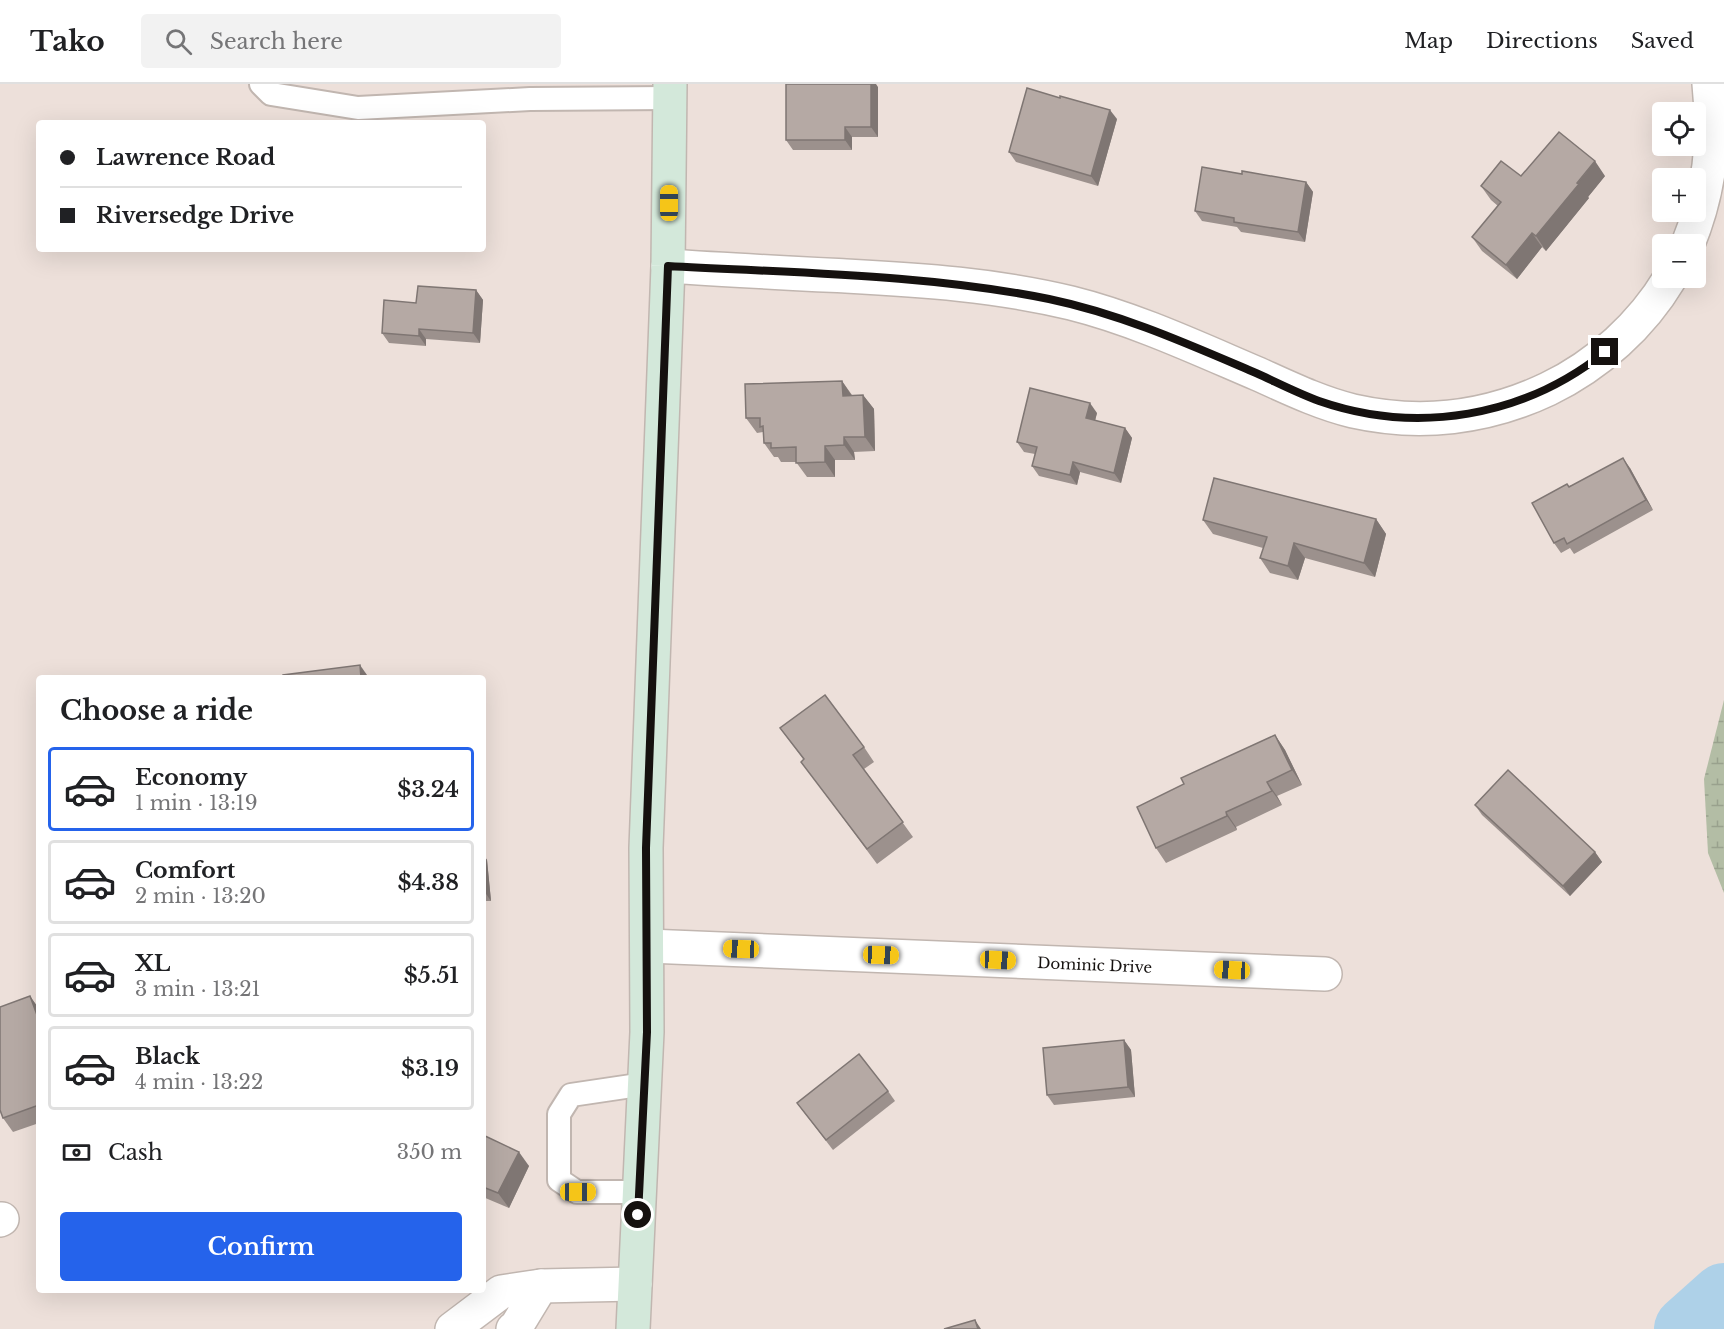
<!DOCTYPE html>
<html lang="en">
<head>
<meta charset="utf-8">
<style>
  body { margin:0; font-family:"Libre Baskerville",serif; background:#f2f2f2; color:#202124; height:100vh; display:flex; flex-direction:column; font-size:22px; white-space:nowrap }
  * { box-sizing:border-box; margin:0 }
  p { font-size:20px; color:#757577 }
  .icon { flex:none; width:33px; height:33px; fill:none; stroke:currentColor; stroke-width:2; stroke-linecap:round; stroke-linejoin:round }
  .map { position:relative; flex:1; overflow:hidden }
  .panel { position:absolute; left:36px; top:591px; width:450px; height:618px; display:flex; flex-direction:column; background:#fff; border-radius:6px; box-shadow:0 6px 24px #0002 }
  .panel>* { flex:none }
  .guide { position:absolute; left:36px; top:36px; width:450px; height:132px; border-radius:6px; box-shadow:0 6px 24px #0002; display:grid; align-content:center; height:132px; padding:0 24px; background:#fff }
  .tools { position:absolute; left:1652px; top:18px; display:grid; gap:12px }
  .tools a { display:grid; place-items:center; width:54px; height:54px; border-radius:6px; background:#fff; box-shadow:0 6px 24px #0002; font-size:30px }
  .end { position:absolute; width:27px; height:27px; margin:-14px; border:8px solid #15110f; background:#fff; box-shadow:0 0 0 3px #fff }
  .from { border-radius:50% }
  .car { position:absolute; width:18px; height:36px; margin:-18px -9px; border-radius:8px; box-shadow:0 0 4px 2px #0007; background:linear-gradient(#f5c518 24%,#345 0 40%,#f5c518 0 76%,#345 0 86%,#f5c518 0) }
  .guide b { display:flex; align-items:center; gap:21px; height:57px; font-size:22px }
  .guide b+b { border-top:2px solid #e0e0e0 }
  .guide i { width:15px; height:15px; background:#202124 }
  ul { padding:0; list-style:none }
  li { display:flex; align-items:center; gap:18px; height:84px; margin:0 12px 9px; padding:0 12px; border:3px solid #e0e0e0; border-radius:6px }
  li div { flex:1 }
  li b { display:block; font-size:22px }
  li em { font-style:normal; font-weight:600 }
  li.selected { border-color:#2563eb }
  li>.icon { width:54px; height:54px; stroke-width:1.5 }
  h2 { padding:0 24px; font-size:27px; line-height:72px }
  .pay { display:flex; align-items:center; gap:15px; height:66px; padding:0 24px; font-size:22px }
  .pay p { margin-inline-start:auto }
  .action { display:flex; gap:12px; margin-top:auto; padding:12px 24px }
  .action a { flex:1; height:69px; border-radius:6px; background:#2563eb; color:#fff; font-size:24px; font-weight:600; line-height:69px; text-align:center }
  header { display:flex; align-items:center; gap:36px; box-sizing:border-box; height:84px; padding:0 30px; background:#fff; border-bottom:2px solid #e0e0e0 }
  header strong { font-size:28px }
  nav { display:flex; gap:33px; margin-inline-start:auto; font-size:21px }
  .search { width:420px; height:54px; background:#f2f2f2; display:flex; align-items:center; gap:15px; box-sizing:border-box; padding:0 21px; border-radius:6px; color:#757577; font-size:22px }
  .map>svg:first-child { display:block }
  .wetland { fill:url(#wetland-marsh) }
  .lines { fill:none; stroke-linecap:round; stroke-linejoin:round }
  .river { stroke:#aed1e8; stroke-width:66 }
  .lane-casing { stroke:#c1b6b0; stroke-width:26 }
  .street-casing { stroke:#c1b6b0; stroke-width:36 }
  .secondary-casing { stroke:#c1b6b0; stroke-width:36 }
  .lane { stroke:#fff; stroke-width:22 }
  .street { stroke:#fff; stroke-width:33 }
  .secondary { stroke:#d3e8da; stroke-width:33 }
  .wall { fill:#9c918d }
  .shaded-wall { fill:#7f7673 }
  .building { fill:#b5a9a4; stroke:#7f7673; stroke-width:1.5 }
  .route { stroke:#15110f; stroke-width:8 }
  .labels { text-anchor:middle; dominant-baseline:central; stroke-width:5; stroke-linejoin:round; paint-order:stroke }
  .street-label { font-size:15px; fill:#15110f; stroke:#fff }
</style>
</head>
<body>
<header>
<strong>Tako</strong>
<div class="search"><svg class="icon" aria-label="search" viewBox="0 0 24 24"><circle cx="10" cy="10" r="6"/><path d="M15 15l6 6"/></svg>Search here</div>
<nav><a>Map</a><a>Directions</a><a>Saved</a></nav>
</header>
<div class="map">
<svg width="1724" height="1245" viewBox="0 0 1724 1245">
  <defs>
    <pattern id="wetland-marsh" width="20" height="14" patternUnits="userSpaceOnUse" patternTransform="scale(1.5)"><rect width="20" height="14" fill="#b3bda5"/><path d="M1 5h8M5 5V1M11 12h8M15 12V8" fill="none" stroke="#99a18d"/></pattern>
  </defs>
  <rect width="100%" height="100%" fill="#ede0da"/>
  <path class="wetland" d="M1724,616V809L1708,769L1704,695Z"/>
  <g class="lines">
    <path class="river" d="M1687,1245L1724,1212"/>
    <defs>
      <g id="lane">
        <path d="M261,0L271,10L358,24L530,15L670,14"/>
        <path d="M639,1108H577L559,1096V1030L571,1011L645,1000"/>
      </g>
      <g id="street">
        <path d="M1688,160C1710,106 1715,58 1709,0"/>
        <path d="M668,182C727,186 787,189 846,192C921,196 997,201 1071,219C1135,235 1197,264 1258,290C1289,304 1320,319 1353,327C1420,342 1487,334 1548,305C1598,281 1642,241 1670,194"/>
        <path id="s1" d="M648,862L1325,890"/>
        <path d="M0,1136L2,1135"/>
        <path d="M452,1245L501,1208L541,1202L635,1200"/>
        <path d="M513,1245L516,1243L541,1202"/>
      </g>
      <path id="secondary" d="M633,1245L647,948L646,764L668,182L670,0"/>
    </defs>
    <use href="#lane" class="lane-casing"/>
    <use href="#street" class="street-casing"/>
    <use href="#secondary" class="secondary-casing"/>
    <use href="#lane" class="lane"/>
    <use href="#street" class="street"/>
    <use href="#secondary" class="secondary"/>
  </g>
  <g class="wall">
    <path d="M878,3V53H852V66H793L786,56Z"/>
    <path d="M1117,35L1098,102L1016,78L1009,68Z"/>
    <path d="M1242,90L1306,98L1313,108L1305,158L1241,148L1237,143L1202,137L1195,127Z"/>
    <path d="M1521,92H1605L1588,113L1589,114L1546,167L1542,163L1517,195L1482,167L1472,153L1498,122L1491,116L1481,102Z"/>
    <path d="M476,206L483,216L480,259L426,255V262L389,259L382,249L416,219Z"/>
    <path d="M842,297L852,311H863L874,325L875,367L854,368L855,376H835V393H807L796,378H781L778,373H774L764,359L763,348L757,349L746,334Z"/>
    <path d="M1097,329L1095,337L1125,344L1132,354L1121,399L1080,388L1077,401L1039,392L1032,382L1035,370L1024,368L1017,358Z"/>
    <path d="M1630,384L1653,426L1574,470L1570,464L1561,469L1554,459L1569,402Z"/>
    <path d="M1376,435L1386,450L1375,493L1305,474L1298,496L1270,489L1260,474L1263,464L1213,450L1203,436Z"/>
    <path d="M780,644L864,663L874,678L864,685L913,753L877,780L812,692L801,678L804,676Z"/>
    <path d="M1275,651L1285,666L1302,701L1277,712L1282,721L1236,743L1237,746L1166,779L1156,764L1184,700Z"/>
    <path d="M1475,721L1595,768L1602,778L1570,812L1482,731Z"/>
    <path d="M483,770L487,776L491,817H483L484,839H483Z"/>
    <path d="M30,912L39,925V1039L13,1048L3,1034Z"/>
    <path d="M1124,956L1131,966L1135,1013L1054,1021L1047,1011Z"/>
    <path d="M888,1007L895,1017L833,1066L797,1019Z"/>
    <path d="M483,1051L529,1082L509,1124L483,1113Z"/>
  </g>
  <g class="shaded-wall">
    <path d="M871,0H876L878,3V53L871,43Z"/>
    <path d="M1110,26L1117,35L1098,102L1091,92Z"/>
    <path d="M845,43L852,53V66L845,56Z"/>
    <path d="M1595,77L1605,92L1588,113L1589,114L1546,167L1536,152Z"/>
    <path d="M1306,98L1313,108L1305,158L1298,148Z"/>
    <path d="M1532,149L1542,163L1517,195L1506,181Z"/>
    <path d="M476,206L483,216L480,259L473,249Z"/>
    <path d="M419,245L426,255V262L419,252Z"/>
    <path d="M842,297L852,312H843Z"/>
    <path d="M863,311L874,325L875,367L865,353Z"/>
    <path d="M1090,319L1097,329L1093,344L1086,334Z"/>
    <path d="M1125,344L1132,354L1121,399L1114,389Z"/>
    <path d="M844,353L854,368L855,376L844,361Z"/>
    <path d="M825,362L835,376V393L825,378Z"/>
    <path d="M1623,374L1630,384L1653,426L1646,416Z"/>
    <path d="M1073,378L1080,388L1077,401L1070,391Z"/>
    <path d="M1376,435L1386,450L1375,493L1364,479Z"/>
    <path d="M1294,459L1305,474L1298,496L1288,482Z"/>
    <path d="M360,581L367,591L368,594H361Z"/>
    <path d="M1275,651L1285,666L1302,701L1292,686Z"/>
    <path d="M1267,698L1277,712L1282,721L1272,707Z"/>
    <path d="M1226,728L1236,743L1237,746L1227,732Z"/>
    <path d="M1595,768L1602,778L1570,812L1563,802Z"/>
    <path d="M483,770L487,776L491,817L484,807Z"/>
    <path d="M483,817L484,839L483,838Z"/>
    <path d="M30,912L39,925V934L37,931Z"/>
    <path d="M1124,956L1131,966L1135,1013L1128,1003Z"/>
    <path d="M519,1068L529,1082L509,1124L498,1109Z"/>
    <path d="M975,1236L981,1245H978Z"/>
  </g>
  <g class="building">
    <path d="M786,0H871V43H845V56H786Z"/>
    <path d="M1027,4L1060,14V12L1110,26L1091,92L1009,68Z"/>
    <path d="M1559,48L1595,77L1577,99L1579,100L1536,152L1532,149L1506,181L1472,153L1501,118L1481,102L1501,77L1521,92Z"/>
    <path d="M1202,83L1242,90V87L1306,98L1298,148L1234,138V134L1195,127Z"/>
    <path d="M418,202L476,206L473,249L419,245V252L382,249L384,216L416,219Z"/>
    <path d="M842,297L843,312L863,311L865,353H844V361L825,362V378L796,379V363L771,364V359H764L763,342L760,343V334H746L745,300Z"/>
    <path d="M1030,304L1090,319L1086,334L1125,344L1114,389L1073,378L1070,391L1032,382L1037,363L1017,358Z"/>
    <path d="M1623,374L1646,416L1567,460L1564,454L1554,459L1532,419L1567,400L1569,403Z"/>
    <path d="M1214,394L1376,435L1364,479L1294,459L1288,482L1260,474L1267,453L1203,436Z"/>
    <path d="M360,581L361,594H283V591Z"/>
    <path d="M825,611L864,663L853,671L903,738L867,765L801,678L804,675L780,644Z"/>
    <path d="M1275,651L1292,686L1267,698L1272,707L1226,728L1227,732L1156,764L1137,723L1184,700L1181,694Z"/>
    <path d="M1508,686L1595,768L1563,802L1475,721Z"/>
    <path d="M30,912L37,931L39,930V1021L3,1034L0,1026V923Z"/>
    <path d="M1124,956L1128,1003L1047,1011L1043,964Z"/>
    <path d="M859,970L888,1007L826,1056L797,1019Z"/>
    <path d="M483,1051L519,1068L498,1109L483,1103Z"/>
    <path d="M975,1236L978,1245H944Z"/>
  </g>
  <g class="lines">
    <path class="route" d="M638,1131L647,948L646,764L668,182C793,189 926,190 1049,215C1121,230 1188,260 1256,289C1276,298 1297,309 1319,317C1417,351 1524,333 1605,268"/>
  </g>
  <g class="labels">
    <g class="street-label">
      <text stroke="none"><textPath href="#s1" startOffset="447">Dominic Drive</textPath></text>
    </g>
  </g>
</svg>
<div class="tools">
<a><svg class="icon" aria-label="locate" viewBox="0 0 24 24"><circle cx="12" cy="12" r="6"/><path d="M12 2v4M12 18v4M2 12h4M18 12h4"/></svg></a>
<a>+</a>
<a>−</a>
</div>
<i class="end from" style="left:638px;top:1131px"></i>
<i class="end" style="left:1605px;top:268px"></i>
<i class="car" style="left:669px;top:119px;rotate:0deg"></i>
<i class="car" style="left:741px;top:865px;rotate:272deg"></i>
<i class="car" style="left:881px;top:871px;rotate:92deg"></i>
<i class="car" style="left:998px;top:876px;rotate:93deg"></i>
<i class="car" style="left:1232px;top:886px;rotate:273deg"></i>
<i class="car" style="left:578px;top:1108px;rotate:90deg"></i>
<div class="guide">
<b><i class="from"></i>Lawrence Road</b>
<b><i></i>Riversedge Drive</b>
</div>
<section class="panel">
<h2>Choose a ride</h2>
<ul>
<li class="selected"><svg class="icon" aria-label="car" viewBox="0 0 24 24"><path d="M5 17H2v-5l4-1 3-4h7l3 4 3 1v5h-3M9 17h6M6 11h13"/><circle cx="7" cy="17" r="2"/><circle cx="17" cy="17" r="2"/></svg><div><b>Economy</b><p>1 min · 13:19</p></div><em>$3.24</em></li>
<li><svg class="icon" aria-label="car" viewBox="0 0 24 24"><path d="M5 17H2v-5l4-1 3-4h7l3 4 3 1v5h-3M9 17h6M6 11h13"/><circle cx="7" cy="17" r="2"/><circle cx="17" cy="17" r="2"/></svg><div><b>Comfort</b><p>2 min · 13:20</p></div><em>$4.38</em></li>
<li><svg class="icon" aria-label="car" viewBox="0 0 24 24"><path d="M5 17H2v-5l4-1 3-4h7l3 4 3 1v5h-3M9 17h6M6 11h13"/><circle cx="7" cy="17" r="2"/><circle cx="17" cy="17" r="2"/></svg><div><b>XL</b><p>3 min · 13:21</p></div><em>$5.51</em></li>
<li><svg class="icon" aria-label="car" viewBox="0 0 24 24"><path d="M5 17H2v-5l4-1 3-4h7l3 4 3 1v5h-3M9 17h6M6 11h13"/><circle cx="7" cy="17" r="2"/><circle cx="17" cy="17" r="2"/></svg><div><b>Black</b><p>4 min · 13:22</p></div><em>$3.19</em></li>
</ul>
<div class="pay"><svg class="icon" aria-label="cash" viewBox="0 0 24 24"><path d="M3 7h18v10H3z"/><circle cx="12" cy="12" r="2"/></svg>Cash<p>350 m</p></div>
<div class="action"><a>Confirm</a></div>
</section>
</div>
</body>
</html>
